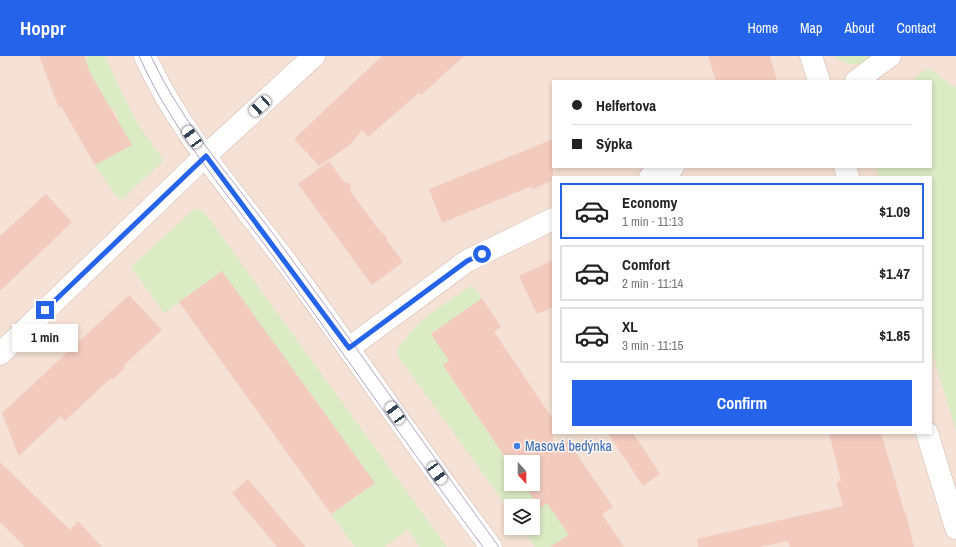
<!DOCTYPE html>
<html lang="en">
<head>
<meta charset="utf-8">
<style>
  body { margin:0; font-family:"Archivo Narrow",sans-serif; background:#f6f6f6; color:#222; height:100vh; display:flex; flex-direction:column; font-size:15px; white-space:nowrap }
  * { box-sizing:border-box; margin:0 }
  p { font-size:13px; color:#767676 }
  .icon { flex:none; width:22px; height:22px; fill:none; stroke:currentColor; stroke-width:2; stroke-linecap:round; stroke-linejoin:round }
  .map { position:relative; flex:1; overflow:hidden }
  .side { position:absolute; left:552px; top:120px; width:380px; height:258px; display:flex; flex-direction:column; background:#fff; border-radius:0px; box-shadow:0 2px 6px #0003 }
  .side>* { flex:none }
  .guide { position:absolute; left:552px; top:24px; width:380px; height:88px; border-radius:0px; box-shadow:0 2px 6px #0003; display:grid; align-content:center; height:88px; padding:0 20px; background:#fff }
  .needle { width:26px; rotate:159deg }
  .controls { position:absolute; left:504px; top:399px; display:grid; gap:8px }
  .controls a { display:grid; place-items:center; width:36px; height:36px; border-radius:0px; background:#fff; box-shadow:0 2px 6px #0003; font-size:20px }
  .end { position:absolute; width:18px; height:18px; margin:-9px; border:5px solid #2563eb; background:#fff; box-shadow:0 0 0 2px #fff }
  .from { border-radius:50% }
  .bubble { position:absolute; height:28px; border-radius:0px; background:#fff; box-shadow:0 2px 6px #0003; font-size:13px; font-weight:700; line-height:28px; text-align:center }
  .car { position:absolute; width:12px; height:24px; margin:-12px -6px; border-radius:5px; box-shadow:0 0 3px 1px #0007; background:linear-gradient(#fff 24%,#345 0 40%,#fff 0 76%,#345 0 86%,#fff 0) }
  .guide b { display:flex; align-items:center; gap:14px; height:38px; font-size:15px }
  .guide b+b { border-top:1px solid #e0e0e0 }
  .guide i { width:10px; height:10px; background:#222 }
  ul { padding:7px 0 0; list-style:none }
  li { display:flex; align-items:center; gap:12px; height:56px; margin:0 8px 6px; padding:0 12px; border:2px solid #e0e0e0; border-radius:0px }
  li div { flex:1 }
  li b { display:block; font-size:15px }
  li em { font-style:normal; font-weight:700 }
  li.selected { border-color:#2563eb }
  li>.icon { width:36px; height:36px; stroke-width:1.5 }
  .primary-button { display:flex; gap:8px; margin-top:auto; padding:8px 20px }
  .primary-button a { flex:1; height:46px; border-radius:0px; background:#2563eb; color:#fff; font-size:16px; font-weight:700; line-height:46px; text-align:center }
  header { display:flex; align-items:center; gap:24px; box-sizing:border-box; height:56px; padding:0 20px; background:#2563eb; color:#fff }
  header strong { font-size:19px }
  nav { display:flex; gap:22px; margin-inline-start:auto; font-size:14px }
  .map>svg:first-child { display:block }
  .residential { fill:#f5e1d5; fill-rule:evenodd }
  .green { fill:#dbebc4 }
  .building { fill:#f3cabe }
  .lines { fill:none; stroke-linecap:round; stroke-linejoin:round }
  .minor-casing { stroke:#d1b9af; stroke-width:23 }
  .tertiary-casing { stroke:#d1b9af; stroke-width:23 }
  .minor { stroke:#fff; stroke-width:22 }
  .tertiary { stroke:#fff; stroke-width:22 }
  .tram { stroke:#b1a4c7; stroke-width:1 }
  .route { stroke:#2563eb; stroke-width:5 }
  .shop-dot { fill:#3f7fe0; stroke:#fff5ee; stroke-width:1.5 }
  .labels { text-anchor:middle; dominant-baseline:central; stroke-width:3; stroke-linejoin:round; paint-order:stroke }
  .shop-label { font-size:14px; fill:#366cbe; stroke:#fff5ee; text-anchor:start }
</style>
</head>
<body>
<header>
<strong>Hoppr</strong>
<nav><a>Home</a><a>Map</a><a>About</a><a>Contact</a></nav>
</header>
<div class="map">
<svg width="956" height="491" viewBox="0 0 956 491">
  <rect width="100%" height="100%" fill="#fdf1e7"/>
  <path class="residential" d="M0,0H956V491H0ZM553,25H931V111H553ZM553,121H931V377H553ZM511,406H533V428H511ZM511,450H533V472H511Z"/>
  <g class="green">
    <path d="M87,0H105L127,47L143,76L164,104L124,142L120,143L116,140L95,109L117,64L119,62L113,52H110L95,30L85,4L88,3Z"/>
    <path d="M834,0H873C862,12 845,10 834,0Z"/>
    <path d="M928,12L956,32V375L931,293V121H879L876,111H931V25H911Z"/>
    <path d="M198,153L205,157L447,491H420L408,474L384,491H355L331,458L375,427L222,216L164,257L131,211L193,154Z"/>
    <path d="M472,229L482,242L449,305L443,309L511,410V428H524L540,452L547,447L569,479L558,486L562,491H535L522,472H533V450H511V456L397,299V293L421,264Z"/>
  </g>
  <g class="building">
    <path d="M39,0H84L90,17L132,89L95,109L61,50L59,52Z"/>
    <path d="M382,0H464L421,39L419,37L368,81L362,74L350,89L319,110L294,83Z"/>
    <path d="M708,0H770L777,25H716Z"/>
    <path d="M553,83V124L533,133L532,130L442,167L429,133Z"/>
    <path d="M329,105L344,126L350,127L351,136L379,174L386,180L387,185L403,206L372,229L298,128Z"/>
    <path d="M46,138L72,166L0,235V180Z"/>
    <path d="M553,204V251L537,258L519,220Z"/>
    <path d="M222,215L375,427L331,458L179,246Z"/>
    <path d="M129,239L162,274L124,309L125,312L113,323L111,322L65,365L61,360L19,400L2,357Z"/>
    <path d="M482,242L501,271L494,276L553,363V393L567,384L613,451L602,458L624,491H550L569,479L547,447L540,452L524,428H533V406H511V410L443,309L449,305L431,278Z"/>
    <path d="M608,377H633L660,418L643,430Z"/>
    <path d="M829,377H881L905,458L906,457L914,491H790L788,485L760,491H698L697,483L843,450L836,426L841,425Z"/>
    <path d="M0,406L70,474L78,465L102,491H25L0,466Z"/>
    <path d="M248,423L263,441L306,491H277L232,437Z"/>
  </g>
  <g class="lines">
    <defs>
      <g id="minor">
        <path d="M811,0L819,25"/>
        <path d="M856,25L890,0"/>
        <path d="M845,111L848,121"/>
        <path d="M650,121L673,111"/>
        <path d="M349,292L467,205L553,163"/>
        <path d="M0,298L201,104L314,0"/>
        <path d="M927,377L956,472"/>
      </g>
      <path id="tertiary" d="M145,0C179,76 240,144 290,211C358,304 422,399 491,491"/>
    </defs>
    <use href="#minor" class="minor-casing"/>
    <use href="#tertiary" class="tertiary-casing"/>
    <use href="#minor" class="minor"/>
    <use href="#tertiary" class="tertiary"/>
    <g class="tram">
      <path d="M139,0C172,74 225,135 273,200C343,297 411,395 483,491"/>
      <path d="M151,0C184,72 239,130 285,194C357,292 427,392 499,491"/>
    </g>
  </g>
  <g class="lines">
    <path class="route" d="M45,254L206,100L349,292L467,205L482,198"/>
  </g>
  <circle class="shop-dot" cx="517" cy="390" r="4"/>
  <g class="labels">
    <g class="shop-label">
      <text x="525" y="390">Masová bedýnka</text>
    </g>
  </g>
</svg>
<div class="controls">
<a><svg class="needle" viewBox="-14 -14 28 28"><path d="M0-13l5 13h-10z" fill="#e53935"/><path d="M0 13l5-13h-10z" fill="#767676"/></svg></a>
<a><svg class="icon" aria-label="layers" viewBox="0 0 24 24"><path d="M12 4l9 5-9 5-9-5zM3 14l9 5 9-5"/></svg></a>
</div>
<i class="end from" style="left:482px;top:198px"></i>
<i class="end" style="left:45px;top:254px"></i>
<div class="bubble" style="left:12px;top:268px;width:66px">1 min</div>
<i class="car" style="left:260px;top:50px;rotate:227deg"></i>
<i class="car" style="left:192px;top:81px;rotate:324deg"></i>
<i class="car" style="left:395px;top:357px;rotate:325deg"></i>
<i class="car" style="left:437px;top:417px;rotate:145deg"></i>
<div class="guide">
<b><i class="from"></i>Helfertova</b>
<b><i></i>Sýpka</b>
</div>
<section class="side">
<ul>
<li class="selected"><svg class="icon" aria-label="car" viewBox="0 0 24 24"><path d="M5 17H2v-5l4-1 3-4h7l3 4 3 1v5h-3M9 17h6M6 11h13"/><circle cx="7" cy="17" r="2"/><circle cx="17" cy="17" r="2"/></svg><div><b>Economy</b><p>1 min · 11:13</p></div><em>$1.09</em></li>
<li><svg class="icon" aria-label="car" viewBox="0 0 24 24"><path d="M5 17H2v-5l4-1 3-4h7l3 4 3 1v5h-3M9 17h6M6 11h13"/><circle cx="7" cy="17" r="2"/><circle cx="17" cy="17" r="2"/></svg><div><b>Comfort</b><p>2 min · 11:14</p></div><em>$1.47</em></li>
<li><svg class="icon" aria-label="car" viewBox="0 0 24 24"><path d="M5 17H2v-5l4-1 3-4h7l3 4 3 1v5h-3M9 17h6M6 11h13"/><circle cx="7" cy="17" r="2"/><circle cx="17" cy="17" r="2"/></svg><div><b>XL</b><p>3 min · 11:15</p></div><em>$1.85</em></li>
</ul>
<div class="primary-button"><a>Confirm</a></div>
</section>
</div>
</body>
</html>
